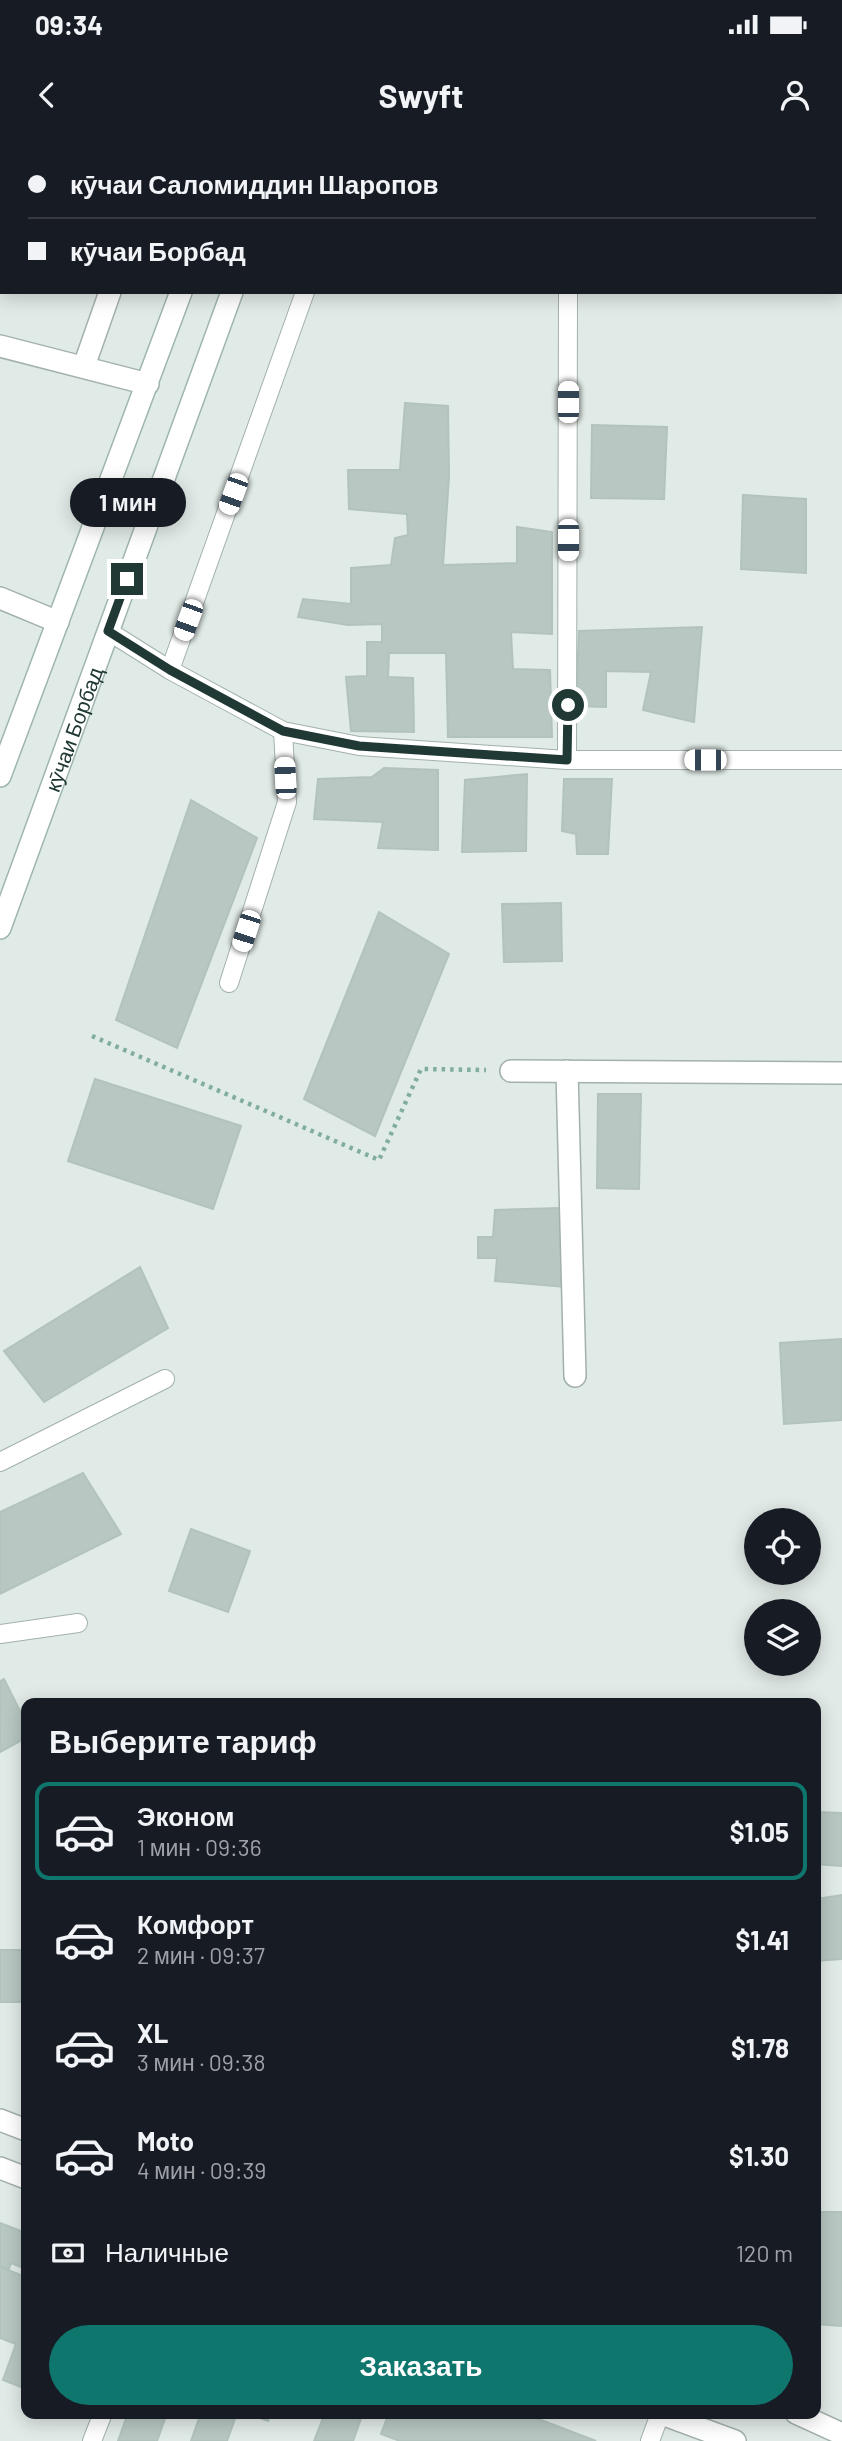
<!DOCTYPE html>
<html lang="ru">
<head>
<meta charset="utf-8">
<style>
  body { margin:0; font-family:Barlow,sans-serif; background:#20242c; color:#f1f3f6; height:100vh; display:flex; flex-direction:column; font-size:26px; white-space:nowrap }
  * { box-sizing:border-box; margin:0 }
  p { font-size:23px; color:#9ea1a6 }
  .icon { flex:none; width:38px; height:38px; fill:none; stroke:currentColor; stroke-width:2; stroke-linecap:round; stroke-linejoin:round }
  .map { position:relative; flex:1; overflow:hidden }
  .side { position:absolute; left:21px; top:1558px; width:800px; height:721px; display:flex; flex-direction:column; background:#171b24; border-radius:14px; box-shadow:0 4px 18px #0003 }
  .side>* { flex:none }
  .top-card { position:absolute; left:0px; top:0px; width:844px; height:154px; box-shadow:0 4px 18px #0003; display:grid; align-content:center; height:154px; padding:0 28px; background:#171b24 }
  .fabs { position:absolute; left:744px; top:1368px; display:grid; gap:14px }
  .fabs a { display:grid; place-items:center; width:77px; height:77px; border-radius:50%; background:#171b24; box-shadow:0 4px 18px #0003; font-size:35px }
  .end { position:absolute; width:32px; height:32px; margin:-16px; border:9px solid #213935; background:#fff; box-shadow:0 0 0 4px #fff }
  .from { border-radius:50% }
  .bubble { position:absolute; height:49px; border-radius:24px; background:#171b24; box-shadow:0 4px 18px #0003; font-size:23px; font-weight:700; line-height:49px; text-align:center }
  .car { position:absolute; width:21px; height:42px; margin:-21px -10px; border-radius:9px; box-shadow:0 0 5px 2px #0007; background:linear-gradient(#fff 24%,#345 0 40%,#fff 0 76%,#345 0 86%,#fff 0) }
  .top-card b { display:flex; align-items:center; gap:24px; height:66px; font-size:26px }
  .top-card b+b { border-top:2px solid #363941 }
  .top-card i { width:18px; height:18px; background:#f1f3f6 }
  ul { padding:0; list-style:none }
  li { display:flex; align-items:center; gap:21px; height:98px; margin:0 14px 10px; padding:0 14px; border:4px solid transparent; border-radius:14px }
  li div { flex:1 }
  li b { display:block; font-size:26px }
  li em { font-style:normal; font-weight:700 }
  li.selected { border-color:#0f766e }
  li>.icon { width:63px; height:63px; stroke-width:1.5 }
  h2 { padding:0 28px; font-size:32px; line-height:84px }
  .pay { display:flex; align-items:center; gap:18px; height:77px; padding:0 28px; font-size:26px }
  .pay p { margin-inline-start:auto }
  .cta { display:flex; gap:14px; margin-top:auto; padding:14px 28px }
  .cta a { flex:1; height:80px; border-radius:42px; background:#0f766e; color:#fff; font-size:28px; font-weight:700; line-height:80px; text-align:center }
  .status { display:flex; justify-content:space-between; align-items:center; height:49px; padding:0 35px; background:#171b24; direction:ltr }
  .status svg { height:19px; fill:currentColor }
  header { display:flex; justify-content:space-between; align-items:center; height:91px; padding:0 28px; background:#171b24; font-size:32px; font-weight:700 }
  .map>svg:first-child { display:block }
  .building { fill:#b8c7c2; stroke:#b2c3bd; stroke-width:2 }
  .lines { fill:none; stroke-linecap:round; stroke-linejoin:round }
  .service-casing { stroke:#a3b1ad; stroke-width:20 }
  .minor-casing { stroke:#a3b1ad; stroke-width:24 }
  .tertiary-casing { stroke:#a3b1ad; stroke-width:24 }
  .secondary-casing { stroke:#9fb5af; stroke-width:24 }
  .path { stroke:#81aca2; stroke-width:4.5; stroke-dasharray:3.5 5; stroke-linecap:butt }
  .service { stroke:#fff; stroke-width:18 }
  .minor { stroke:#fff; stroke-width:21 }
  .tertiary { stroke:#fff; stroke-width:21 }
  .secondary { stroke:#fff; stroke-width:21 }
  .route { stroke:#213935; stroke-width:9 }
  .labels { text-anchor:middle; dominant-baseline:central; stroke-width:6; stroke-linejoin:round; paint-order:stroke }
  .street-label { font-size:21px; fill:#213935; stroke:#f0f7f4 }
</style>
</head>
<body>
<div class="status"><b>09:34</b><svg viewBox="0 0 49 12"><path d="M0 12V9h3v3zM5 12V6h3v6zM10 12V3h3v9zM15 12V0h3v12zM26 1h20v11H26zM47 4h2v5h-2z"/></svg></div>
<header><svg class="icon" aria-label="back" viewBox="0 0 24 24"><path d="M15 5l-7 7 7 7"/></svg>Swyft<svg class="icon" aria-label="person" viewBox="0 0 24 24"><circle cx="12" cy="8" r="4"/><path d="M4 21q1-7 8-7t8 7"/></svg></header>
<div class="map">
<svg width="842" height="2301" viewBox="0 0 842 2301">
  <rect width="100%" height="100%" fill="#e0eae6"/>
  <g class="building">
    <path d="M405,263L448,266L449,337L443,425L517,423V387L552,392V494L511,492L513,529L550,530L552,597H448L446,513H389L388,537L413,538L414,592L351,591L346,537L367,536V502H382V484L348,485L298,477L303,459L351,464V428L391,425L395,398L408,395L407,374L349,369L348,330H400Z"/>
    <path d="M592,285L667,287L664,359L591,358Z"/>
    <path d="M743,355L806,359V433L741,429Z"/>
    <path d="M702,487L694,582L643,570L651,532L606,531V567L576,566L579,491Z"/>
    <path d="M384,628L438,630V710L378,708L383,682L314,679L318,639L372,637Z"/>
    <path d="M527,634L526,711L462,712L465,640Z"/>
    <path d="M564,639H612L608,714H577L576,694L562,691Z"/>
    <path d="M191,660L257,698L177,908L116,880Z"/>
    <path d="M561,763L562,821L504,822L502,764Z"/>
    <path d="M379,772L449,814L375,996L304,959Z"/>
    <path d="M95,939L241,986L213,1069L68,1021Z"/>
    <path d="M598,954H641L639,1049L597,1048Z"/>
    <path d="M560,1068L565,1147L495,1141L497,1118H478V1097H493L495,1070Z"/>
    <path d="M140,1127L168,1188L44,1262L4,1211Z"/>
    <path d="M842,1199V1280L784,1284L780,1203Z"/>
    <path d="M83,1333L121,1394L0,1454V1372Z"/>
    <path d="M191,1389L250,1411L228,1472L169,1451Z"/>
    <path d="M4,1539L26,1583V1598L0,1612V1541Z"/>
    <path d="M816,1672L842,1673V1726L816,1724Z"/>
    <path d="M842,1755V1819L816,1821V1759Z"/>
    <rect x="0" y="1810" width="26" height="52"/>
    <path d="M816,2072H842V2186L816,2184Z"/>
    <path d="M0,2083L26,2093V2129L11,2123L9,2129L0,2126Z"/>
    <path d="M0,2127L26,2137V2249L3,2240L16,2204L0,2198Z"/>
    <path d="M128,2273H167L157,2301H118Z"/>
    <path d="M201,2273H237L227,2301H191Z"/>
    <path d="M247,2273H271L268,2281Z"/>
    <path d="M325,2273H363L353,2301H314Z"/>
    <path d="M389,2273H523L596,2301H400L381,2294Z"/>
  </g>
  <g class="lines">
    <defs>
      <g id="service">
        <path d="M358,2L359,0"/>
        <path d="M568,2V0"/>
        <path d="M108,491L170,530L283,591L359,606L567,620H842"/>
        <path d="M170,530L305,152"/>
        <path d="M567,620L568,152"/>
        <path d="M229,843L287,662L283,591"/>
        <path d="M0,1322L165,1239"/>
        <path d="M0,1494L78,1483"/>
        <path d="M92,2301L103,2273"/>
        <path d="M650,2301L660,2274"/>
      </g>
      <g id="minor">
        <path d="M150,0L156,2"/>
        <path d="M0,206L148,244"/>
        <path d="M84,226L110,152"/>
        <path d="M0,458L58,482"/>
        <path d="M511,931L842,933"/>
        <path d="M567,931L575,1236"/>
      </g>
      <g id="tertiary">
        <path d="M0,1980L26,1990"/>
        <path d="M0,2028L26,2038"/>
        <path d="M659,2273L735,2301"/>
        <path d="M796,2273L842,2294"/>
      </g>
      <g id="secondary">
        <path d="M235,2L236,0"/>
        <path d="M287,2L288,0"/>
        <path d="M0,636L181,152"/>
        <path id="s1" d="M0,788L232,152"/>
      </g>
    </defs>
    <use href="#service" class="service-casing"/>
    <use href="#minor" class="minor-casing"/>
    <use href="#tertiary" class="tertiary-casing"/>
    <use href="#secondary" class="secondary-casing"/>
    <path class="path" d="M92,896L379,1020L421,929L486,930"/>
    <use href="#service" class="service"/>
    <use href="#minor" class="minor"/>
    <use href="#tertiary" class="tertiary"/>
    <use href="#secondary" class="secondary"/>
  </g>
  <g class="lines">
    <path class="route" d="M127,439L108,491L170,530L283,591L359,606L567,620L568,565"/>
  </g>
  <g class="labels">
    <g class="street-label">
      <text stroke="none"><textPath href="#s1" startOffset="212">кӯчаи Борбад</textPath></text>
    </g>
  </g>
</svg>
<div class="fabs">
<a><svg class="icon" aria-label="locate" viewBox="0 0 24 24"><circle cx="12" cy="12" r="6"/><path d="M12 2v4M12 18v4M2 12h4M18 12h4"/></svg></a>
<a><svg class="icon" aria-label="layers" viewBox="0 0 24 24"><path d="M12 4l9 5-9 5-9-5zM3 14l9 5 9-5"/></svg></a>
</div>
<i class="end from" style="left:568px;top:565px"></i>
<i class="end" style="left:127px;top:439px"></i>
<div class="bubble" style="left:70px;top:338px;width:116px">1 мин</div>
<i class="car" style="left:568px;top:262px;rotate:0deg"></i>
<i class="car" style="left:233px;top:354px;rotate:200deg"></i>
<i class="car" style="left:568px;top:400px;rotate:180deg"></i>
<i class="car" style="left:188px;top:480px;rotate:200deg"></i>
<i class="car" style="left:705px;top:620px;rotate:270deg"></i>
<i class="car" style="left:285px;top:638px;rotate:357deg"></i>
<i class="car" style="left:246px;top:791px;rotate:198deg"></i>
<div class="top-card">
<b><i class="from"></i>кӯчаи Саломиддин Шаропов</b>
<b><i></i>кӯчаи Борбад</b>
</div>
<section class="side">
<h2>Выберите тариф</h2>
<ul>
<li class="selected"><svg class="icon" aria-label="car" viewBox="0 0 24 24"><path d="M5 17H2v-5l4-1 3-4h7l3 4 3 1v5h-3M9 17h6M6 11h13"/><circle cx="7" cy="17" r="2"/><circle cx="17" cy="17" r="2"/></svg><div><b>Эконом</b><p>1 мин · 09:36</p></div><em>$1.05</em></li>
<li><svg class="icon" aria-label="car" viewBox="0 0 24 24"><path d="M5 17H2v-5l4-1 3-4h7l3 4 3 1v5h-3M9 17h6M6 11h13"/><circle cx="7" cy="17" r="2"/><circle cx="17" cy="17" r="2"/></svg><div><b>Комфорт</b><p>2 мин · 09:37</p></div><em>$1.41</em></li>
<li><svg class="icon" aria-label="car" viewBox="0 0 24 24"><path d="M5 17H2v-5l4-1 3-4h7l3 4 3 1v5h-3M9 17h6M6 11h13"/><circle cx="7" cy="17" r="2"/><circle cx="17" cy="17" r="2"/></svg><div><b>XL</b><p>3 мин · 09:38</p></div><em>$1.78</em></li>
<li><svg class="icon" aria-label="car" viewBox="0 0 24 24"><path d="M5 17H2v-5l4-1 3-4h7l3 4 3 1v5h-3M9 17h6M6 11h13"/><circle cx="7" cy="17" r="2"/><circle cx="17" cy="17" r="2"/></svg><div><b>Moto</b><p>4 мин · 09:39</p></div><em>$1.30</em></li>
</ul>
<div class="pay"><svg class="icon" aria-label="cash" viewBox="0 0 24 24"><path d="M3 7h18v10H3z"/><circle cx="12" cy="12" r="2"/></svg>Наличные<p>120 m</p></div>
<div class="cta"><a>Заказать</a></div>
</section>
</div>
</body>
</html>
